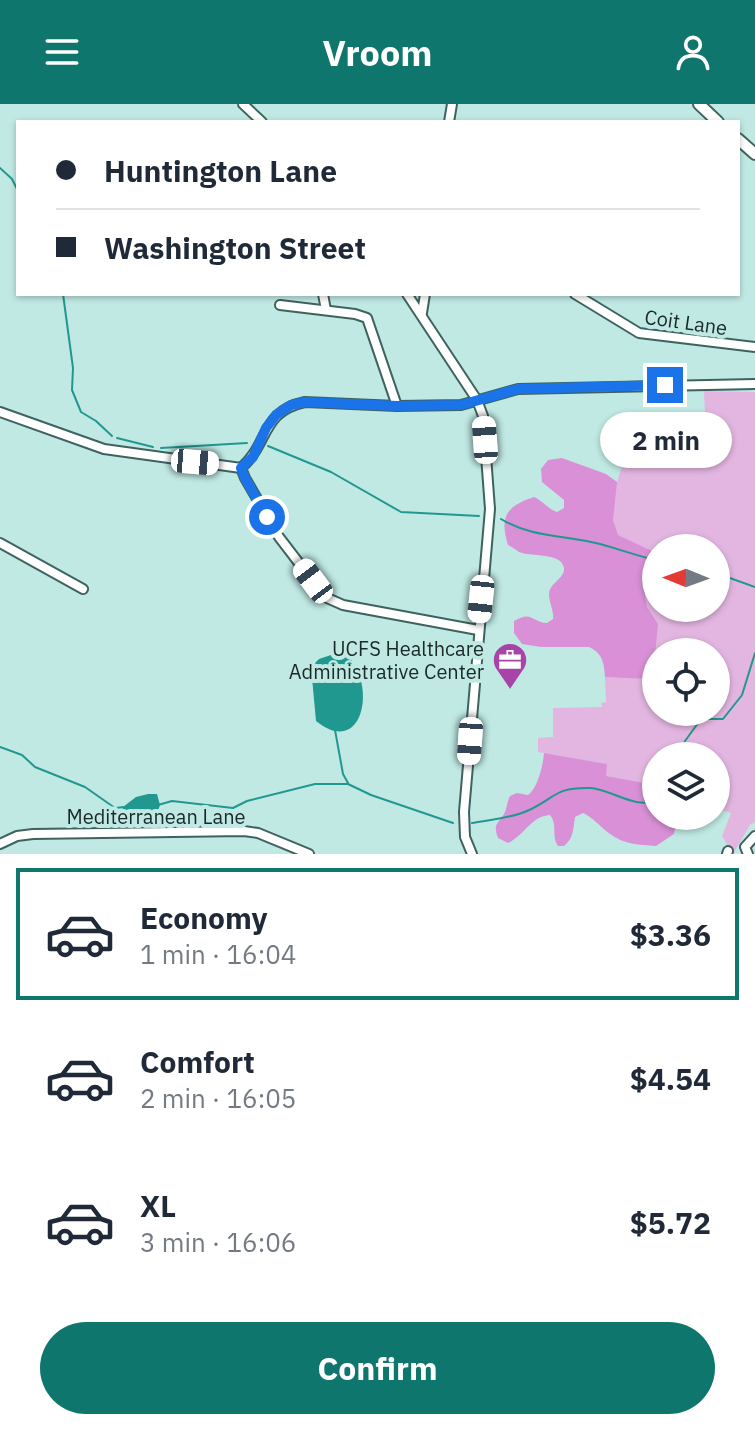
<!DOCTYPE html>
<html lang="en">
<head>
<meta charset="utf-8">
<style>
  body { margin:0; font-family:"IBM Plex Sans",sans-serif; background:#f2f2f3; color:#1f2937; height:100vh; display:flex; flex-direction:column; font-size:30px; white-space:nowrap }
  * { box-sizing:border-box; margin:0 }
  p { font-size:26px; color:#747a83 }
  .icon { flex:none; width:44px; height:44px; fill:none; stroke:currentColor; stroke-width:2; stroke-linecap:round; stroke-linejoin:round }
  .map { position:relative; height:750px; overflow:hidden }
  .side { display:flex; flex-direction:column; background:#fff; flex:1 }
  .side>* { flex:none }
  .top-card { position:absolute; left:16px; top:16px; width:724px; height:176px; border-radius:0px; box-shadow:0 2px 6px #0004; display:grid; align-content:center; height:176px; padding:0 40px; background:#fff }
  .needle { width:52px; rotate:271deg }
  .fabs { position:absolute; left:642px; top:430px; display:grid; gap:16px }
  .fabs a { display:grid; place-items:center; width:88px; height:88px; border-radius:50%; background:#fff; box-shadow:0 2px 6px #0004; font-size:40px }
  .end { position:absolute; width:36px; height:36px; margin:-18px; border:10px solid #1a73e8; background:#fff; box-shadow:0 0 0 4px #fff }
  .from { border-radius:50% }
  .bubble { position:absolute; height:56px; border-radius:28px; background:#fff; box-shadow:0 2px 6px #0004; font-size:26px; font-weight:700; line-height:56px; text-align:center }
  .car { position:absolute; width:24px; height:48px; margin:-24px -12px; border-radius:10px; box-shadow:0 0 6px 2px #0007; background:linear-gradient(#fff 24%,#345 0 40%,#fff 0 76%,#345 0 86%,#fff 0) }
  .top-card b { display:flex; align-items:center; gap:28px; height:76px; font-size:30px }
  .top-card b+b { border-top:2px solid #e0e1e3 }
  .top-card i { width:20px; height:20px; background:#1f2937 }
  ul { padding:14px 0 0; list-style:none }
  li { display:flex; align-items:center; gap:24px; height:132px; margin:0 16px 12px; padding:0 24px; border:4px solid transparent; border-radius:0px }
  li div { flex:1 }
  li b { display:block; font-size:30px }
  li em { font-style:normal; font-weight:700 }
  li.selected { border-color:#0f766e }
  li>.icon { width:72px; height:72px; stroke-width:1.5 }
  .action { display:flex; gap:16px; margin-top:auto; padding:16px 40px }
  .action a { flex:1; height:92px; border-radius:48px; background:#0f766e; color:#fff; font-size:32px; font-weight:700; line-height:92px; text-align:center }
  header { display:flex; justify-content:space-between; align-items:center; height:104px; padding:0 40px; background:#0f766e; color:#fff; font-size:36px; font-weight:700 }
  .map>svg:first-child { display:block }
  .green { fill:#e3b6e1; fill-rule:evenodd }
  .forest { fill:#d990d6 }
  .water { fill:#20988f }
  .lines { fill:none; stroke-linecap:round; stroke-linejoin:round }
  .stream { stroke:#20988f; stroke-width:2 }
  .minor-casing { stroke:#3e635f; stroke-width:12 }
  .major-casing { stroke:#3e635f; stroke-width:14 }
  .minor { stroke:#fff; stroke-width:8 }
  .major { stroke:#fff; stroke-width:10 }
  .route { stroke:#1a73e8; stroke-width:10 }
  .labels { text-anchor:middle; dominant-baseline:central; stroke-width:8; stroke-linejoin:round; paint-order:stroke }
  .street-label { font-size:20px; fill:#192927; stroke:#c0e9e4 }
  .poi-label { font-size:20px; fill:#192927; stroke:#c0e9e4; text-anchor:end }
</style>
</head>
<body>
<header><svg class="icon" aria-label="menu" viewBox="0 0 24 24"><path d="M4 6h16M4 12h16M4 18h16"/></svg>Vroom<svg class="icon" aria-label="person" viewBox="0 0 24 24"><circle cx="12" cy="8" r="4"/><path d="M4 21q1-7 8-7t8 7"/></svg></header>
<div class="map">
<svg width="755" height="750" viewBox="0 0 755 750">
  <rect width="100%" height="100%" fill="#c0e9e4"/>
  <path class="green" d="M704,287L755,288V718L750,721L733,750L722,732L731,709L716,704V652L683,648L682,652H656V681L605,672L606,660L538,648V634L553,633V604L602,603L601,599L606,598L605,573L648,574L645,491L649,463L622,452L585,376L617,378L625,353L675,324L706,336ZM656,444H716V504H656ZM656,548H716V608H656Z"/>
  <g class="forest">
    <path d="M562,354L606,370L617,378L613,416L618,431L656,449V458L650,461L645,491L647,503L658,520L654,560L648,575L605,573C604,560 603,549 589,543H541L522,540L514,529V517C533,506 531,518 547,519L553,515C554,506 549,499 549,490C550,478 565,475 564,464C562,448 530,453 519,448C518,447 509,441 508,441C499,412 507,402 534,393C543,397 548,405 557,408L564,404V396L542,378L541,365L548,356Z"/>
    <path d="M544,649L607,660L606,672L656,681V712H678L674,730L656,742C640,741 623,740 610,730C600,723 594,714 583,709L575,713C573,725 574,734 564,742H558C551,732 558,721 550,711C531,712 525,731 508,739L498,734C493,720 497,721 504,710C507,705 507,697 510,692L517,689L528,691C538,684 543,661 544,649Z"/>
  </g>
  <g class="water">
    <path d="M343,547C379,576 364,656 316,617L311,563L319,555Z"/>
    <path d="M148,690H157L160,701L154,718L122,710L123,703L136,693Z"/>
  </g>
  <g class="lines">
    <g class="stream">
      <path d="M0,64L12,75L18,87"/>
      <path d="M63,190L73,264L72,286L81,308L96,317L112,332"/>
      <path d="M117,334L153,343"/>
      <path d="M268,342L331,368L401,408L479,412"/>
      <path d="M161,344L247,339"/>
      <path d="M501,415C532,434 566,431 600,440C619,445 637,452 656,456"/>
      <path d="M716,469L755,483"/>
      <path d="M335,626L343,670L348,679"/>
      <path d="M0,643L22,651L35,663L85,683L115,704L124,703"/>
      <path d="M680,652L685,637L701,615H723L742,591L755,549"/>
      <path d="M158,701L172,697L233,704L247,697L315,680H348L371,691L453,719"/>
      <path d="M472,719C490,716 511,714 527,707C556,694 554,683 590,684C611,685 636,706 656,696"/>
    </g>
    <defs>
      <g id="minor">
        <path d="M243,0L262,18"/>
        <path d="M449,18L452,0"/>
        <path d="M323,190L326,206"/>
        <path d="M407,190L477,296L483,312L490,405L464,708L465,733L472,750"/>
        <path d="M575,190L639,229L755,243"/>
        <path d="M280,201L355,210L367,214L397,302"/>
        <path d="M422,209L425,190"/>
        <path d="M0,308L104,345L241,364C269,340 261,307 305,298L397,302L461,301L518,285L755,280"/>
        <path d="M241,364L245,374L279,433L325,493L343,501L478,526"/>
        <path d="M0,439L83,485"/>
        <path d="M0,740L17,732L33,730L244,727L258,729L309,750"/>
        <path d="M727,750L728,747"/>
        <path d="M748,750L745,743L755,732"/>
      </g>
      <g id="major">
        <path d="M699,0L718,18"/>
        <path d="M738,35L755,50"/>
      </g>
    </defs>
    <use href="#minor" class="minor-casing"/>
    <use href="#major" class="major-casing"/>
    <use href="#minor" class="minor"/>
    <use href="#major" class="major"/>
  </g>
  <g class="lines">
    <path class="route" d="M267,413L245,374L241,364L253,353L266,324L276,311L291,301L305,298L397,302L461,301L518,285L665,281"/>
  </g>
  <defs>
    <symbol id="office-pin" viewBox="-11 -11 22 30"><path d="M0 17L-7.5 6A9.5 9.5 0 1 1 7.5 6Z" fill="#a843a7" stroke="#c0e9e4"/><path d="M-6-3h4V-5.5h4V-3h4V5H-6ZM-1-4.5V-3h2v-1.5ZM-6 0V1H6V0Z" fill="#fff"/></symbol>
  </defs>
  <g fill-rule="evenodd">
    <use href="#office-pin" x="490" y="536" width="40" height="54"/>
  </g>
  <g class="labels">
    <g class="street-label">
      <text transform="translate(686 218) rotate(8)">Coit Lane</text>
      <text x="156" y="712">Mediterranean Lane</text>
    </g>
    <g class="poi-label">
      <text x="484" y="544">UCFS Healthcare<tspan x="484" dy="23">Administrative Center</tspan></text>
    </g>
  </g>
</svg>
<div class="fabs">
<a><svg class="needle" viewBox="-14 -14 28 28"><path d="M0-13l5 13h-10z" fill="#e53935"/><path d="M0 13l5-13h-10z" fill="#747a83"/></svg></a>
<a><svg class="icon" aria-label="locate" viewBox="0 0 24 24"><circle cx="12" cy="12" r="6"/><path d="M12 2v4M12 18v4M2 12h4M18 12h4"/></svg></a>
<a><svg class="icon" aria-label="layers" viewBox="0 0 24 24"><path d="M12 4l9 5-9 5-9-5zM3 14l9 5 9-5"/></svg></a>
</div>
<i class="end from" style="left:267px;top:413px"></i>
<i class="end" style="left:665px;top:281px"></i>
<div class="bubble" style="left:600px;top:308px;width:132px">2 min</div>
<i class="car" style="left:485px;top:336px;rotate:356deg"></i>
<i class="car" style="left:195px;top:358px;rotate:95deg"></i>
<i class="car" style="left:313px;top:477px;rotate:323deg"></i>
<i class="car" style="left:481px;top:495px;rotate:186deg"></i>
<i class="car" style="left:470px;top:637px;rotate:184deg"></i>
<div class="top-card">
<b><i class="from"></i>Huntington Lane</b>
<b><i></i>Washington Street</b>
</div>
</div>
<section class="side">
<ul>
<li class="selected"><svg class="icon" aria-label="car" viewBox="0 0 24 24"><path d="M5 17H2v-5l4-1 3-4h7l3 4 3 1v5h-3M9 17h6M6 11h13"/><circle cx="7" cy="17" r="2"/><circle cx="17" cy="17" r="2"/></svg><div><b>Economy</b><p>1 min · 16:04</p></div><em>$3.36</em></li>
<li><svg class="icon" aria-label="car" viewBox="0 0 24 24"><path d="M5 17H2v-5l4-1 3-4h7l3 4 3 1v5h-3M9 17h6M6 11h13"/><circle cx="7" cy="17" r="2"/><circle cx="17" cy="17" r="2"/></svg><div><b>Comfort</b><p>2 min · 16:05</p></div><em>$4.54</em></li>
<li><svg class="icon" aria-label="car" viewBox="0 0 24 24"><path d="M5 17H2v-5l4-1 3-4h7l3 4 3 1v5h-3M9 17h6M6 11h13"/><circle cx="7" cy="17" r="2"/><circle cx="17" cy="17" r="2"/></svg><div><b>XL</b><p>3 min · 16:06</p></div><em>$5.72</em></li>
</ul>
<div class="action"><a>Confirm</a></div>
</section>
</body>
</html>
